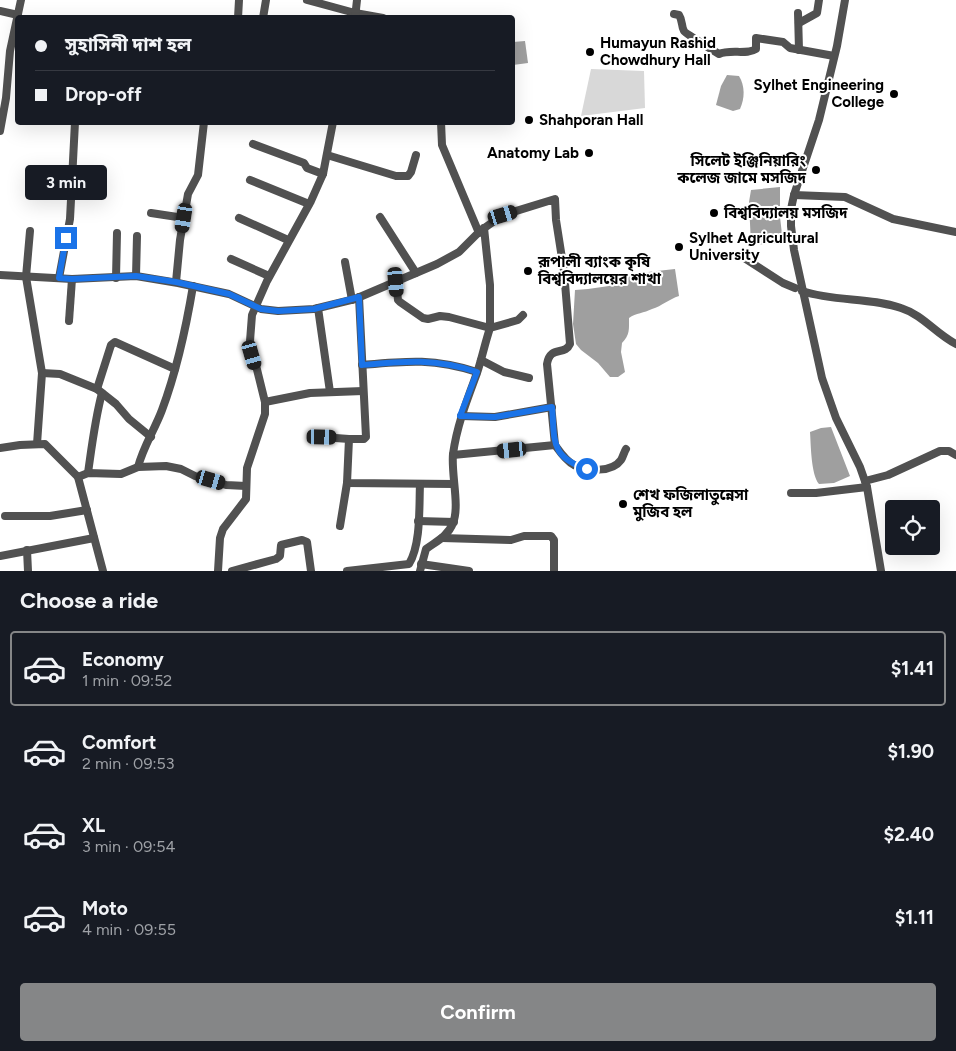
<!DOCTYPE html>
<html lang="en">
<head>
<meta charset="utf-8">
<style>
  body { margin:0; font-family:Figtree,"Noto Sans Bengali",sans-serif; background:#242831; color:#f1f3f6; height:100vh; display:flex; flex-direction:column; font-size:19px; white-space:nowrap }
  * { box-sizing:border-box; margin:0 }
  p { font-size:16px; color:#9ea1a6 }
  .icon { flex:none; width:28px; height:28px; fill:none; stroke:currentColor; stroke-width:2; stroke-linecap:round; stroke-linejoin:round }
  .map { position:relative; height:571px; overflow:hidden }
  .drawer { display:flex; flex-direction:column; background:#171b24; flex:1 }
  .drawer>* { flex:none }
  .hud { position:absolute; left:15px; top:15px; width:500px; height:110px; border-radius:5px; box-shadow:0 5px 20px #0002; display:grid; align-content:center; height:110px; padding:0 20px; background:#171b24 }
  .controls { position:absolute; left:885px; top:500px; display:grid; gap:10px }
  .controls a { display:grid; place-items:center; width:55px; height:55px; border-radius:5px; background:#171b24; box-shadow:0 5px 20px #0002; font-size:25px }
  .end { position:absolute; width:22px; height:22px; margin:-11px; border:6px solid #1a73e8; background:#fff; box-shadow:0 0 0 2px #fff }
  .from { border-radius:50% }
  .bubble { position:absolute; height:35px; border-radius:5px; background:#171b24; box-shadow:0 5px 20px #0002; font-size:16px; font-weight:700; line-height:35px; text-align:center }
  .car { position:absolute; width:15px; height:30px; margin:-15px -8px; border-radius:6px; box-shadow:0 0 4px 1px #0007; background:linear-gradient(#222 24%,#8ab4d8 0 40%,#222 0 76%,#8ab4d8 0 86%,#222 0) }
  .hud b { display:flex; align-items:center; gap:18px; height:48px; font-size:19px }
  .hud b+b { border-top:1px solid #363941 }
  .hud i { width:12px; height:12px; background:#f1f3f6 }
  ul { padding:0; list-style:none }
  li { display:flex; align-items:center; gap:15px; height:75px; margin:0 10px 8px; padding:0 10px; border:2px solid transparent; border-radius:5px }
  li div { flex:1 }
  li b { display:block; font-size:19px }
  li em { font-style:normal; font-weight:700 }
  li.on { border-color:#858687 }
  li>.icon { width:45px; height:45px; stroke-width:1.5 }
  h2 { padding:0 20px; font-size:22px; line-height:60px }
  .primary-button { display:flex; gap:10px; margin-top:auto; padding:10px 20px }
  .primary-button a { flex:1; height:58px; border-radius:5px; background:#858687; color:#fff; font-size:20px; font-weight:700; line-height:58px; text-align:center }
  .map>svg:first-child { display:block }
  .green { fill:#d8d8d8 }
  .water { fill:#9f9f9f }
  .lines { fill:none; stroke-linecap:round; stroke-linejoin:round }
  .street { stroke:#515151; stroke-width:8 }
  .route { stroke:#1a73e8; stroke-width:6 }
  .poi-dot { fill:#000; stroke:#fff; stroke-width:2 }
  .labels { text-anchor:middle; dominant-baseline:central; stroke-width:4; stroke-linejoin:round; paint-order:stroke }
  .poi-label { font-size:15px; font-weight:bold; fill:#000; stroke:#fff; text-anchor:start }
</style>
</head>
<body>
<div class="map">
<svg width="956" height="571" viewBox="0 0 956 571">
  <rect width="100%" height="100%" fill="#fff"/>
  <path class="green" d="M591,69L644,71L645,108L581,116Z"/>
  <g class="water">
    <path d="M525,41L528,63L513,65V42Z"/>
    <path d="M727,75L739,76C745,86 745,98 740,109L733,111L716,105L721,86Z"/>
    <path d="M780,187V217L783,243L751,245L749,202L751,190Z"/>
    <path d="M675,269L679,296C669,299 662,306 652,309C644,313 636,313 629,318C629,329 630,335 622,343L621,352L625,372L618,377H610L598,363L581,350L576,344L573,324L575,290L588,289L609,286L629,276L639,273Z"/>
    <path d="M831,427L850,476L834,483L819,484C811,474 811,446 810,432L821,428Z"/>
  </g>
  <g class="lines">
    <g class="street">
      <path d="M307,0L355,13L383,18"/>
      <path d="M845,0L837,46L819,120L794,195L791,209V226L794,250L822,378L836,418L860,467L867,487L881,571"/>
      <path d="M0,11L18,15"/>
      <path d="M798,13L799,50"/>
      <path d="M674,14L679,15C683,21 681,26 684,31C685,33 714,51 719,54C730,49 747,55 756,49V38L783,42L790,48L834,56"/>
      <path d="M238,18L239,0"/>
      <path d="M263,18L266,0"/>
      <path d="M355,18L357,0"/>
      <path d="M799,23L817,13L819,0"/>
      <path d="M441,122L442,145L479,233"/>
      <path d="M0,131L6,98L10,51L21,0"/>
      <path d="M253,144L304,163L307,168L323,174"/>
      <path d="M327,155L396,176H408L411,172L416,155"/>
      <path d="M250,180L309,204"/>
      <path d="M794,195L845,197L893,219L956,232"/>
      <path d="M151,213L184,218"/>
      <path d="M380,217L416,273"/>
      <path d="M239,218L288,240"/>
      <path d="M30,231L26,277L42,373L37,444"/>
      <path d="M741,256L783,283L795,288"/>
      <path d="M231,259L269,276"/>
      <path d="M345,262L352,300"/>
      <path d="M0,275L72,279L136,276L178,283L229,294L261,309L278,311L314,309L355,299L437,264L459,252L480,231L503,215L555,199L556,220L564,271L570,344C565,356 550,345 547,364L555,445C560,452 566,461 574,465C587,471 612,473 621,460C623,457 624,452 626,449"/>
      <path d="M136,276L137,236"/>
      <path d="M59,278L70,219L75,122"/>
      <path d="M116,278L117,233"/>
      <path d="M176,282L180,240L188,194L198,175L204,122"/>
      <path d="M396,282L398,300L400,302L423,318L428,319L440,316L449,317L490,328V285L484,228"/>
      <path d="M802,291C835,302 869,297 901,308C923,315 936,334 956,344"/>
      <path d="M318,308L330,392"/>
      <path d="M69,321L72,279"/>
      <path d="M481,360L504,372L529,378"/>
      <path d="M362,365C407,361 433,358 477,372"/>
      <path d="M42,373L60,374L97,389L116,404L129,419L151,437"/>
      <path d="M97,389L111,345L115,342L175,369"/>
      <path d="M265,402L310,393L363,391"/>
      <path d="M461,416L495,417L552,407"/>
      <path d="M322,437L349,439L347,483L454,484"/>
      <path d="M349,439H364L366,437L359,297"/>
      <path d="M0,448L20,445L45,444L78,477L88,473L121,474L138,467C143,447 155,429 162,410C177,370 186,328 193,286"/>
      <path d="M453,455L555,445"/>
      <path d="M138,467L166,466L181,469L195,476L226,485L246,486"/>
      <path d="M88,473C92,445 95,419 102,393"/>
      <path d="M78,477L103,571"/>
      <path d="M865,481L888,475L940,451H949L956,455"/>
      <path d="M791,493H816L867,487"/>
      <path d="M5,516H50L87,510"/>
      <path d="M418,521L454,522"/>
      <path d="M340,526L347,483"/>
      <path d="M442,538L511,540L524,536H551L554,540V571"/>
      <path d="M27,550L28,571"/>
      <path d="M0,556L94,538"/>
      <path d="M421,564L469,571"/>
      <path d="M218,571L220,538L223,529L246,499L247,468L265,414V402L250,341L252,315L267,281L311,201L323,174L333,122"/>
      <path d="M232,571L276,559L280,556L281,545L302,540L307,542L311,571"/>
      <path d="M347,571L409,564C421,544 419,508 420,484"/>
      <path d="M420,571L426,549C437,541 448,536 453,523C460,506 451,474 453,454C457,425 467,400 477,373C482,358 485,343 490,328L518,320L523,315"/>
    </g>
  </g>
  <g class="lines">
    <path class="route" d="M66,238L59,278L72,279L136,276L176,282L229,294L261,309L278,311L314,309L359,297L362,365C405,361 435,358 477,372L460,416L495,417L552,407C555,439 549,457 587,469"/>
  </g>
  <g class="poi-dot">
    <circle cx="590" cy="52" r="5"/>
    <circle cx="894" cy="94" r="5"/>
    <circle cx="529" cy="120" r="5"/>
    <circle cx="589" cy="153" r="5"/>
    <circle cx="816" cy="170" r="5"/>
    <circle cx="714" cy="213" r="5"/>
    <circle cx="679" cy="247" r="5"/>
    <circle cx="528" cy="271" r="5"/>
    <circle cx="623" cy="504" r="5"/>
  </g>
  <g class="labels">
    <g class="poi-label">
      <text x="600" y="43">Humayun Rashid<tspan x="600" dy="17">Chowdhury Hall</tspan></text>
      <text x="884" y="85" text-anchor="end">Sylhet Engineering<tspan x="884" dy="17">College</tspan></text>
      <text x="539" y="120">Shahporan Hall</text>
      <text x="579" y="153" text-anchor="end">Anatomy Lab</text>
      <text x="806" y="161" text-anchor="end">সিলেট ইঞ্জিনিয়ারিং<tspan x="806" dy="17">কলেজ জামে মসজিদ</tspan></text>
      <text x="724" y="213">বিশ্ববিদ্যালয় মসজিদ</text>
      <text x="689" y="238">Sylhet Agricultural<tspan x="689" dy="17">University</tspan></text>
      <text x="538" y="262">রূপালী ব্যাংক কৃষি<tspan x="538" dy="17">বিশ্ববিদ্যালয়ের শাখা</tspan></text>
      <text x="633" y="495">শেখ ফজিলাতুন্নেসা<tspan x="633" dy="17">মুজিব হল</tspan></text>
    </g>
  </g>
</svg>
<div class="controls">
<a><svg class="icon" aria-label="locate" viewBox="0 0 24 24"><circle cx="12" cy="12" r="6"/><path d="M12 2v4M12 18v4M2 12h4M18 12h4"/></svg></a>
</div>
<i class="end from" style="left:587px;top:469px"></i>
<i class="end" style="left:66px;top:238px"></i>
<div class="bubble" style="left:25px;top:165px;width:82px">3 min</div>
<i class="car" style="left:503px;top:215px;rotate:73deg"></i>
<i class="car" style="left:184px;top:218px;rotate:189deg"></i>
<i class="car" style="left:396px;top:282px;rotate:175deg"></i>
<i class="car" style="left:252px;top:355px;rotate:164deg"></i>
<i class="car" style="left:322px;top:437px;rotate:91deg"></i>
<i class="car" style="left:512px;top:450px;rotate:264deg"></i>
<i class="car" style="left:211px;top:480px;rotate:106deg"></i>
<div class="hud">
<b><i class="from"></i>সুহাসিনী দাশ হল</b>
<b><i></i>Drop-off</b>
</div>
</div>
<section class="drawer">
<h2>Choose a ride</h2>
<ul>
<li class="on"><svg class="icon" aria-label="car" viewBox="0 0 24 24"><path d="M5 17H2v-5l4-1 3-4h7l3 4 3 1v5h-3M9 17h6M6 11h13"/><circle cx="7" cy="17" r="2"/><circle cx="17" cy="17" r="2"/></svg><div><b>Economy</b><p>1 min · 09:52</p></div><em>$1.41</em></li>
<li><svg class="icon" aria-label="car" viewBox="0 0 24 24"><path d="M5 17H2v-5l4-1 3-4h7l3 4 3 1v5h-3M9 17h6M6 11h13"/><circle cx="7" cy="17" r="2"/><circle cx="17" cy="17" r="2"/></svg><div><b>Comfort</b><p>2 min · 09:53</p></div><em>$1.90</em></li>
<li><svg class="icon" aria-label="car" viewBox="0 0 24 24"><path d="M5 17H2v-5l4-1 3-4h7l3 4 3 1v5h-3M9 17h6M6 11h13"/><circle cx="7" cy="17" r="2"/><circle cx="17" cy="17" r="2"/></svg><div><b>XL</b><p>3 min · 09:54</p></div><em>$2.40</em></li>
<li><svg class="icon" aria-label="car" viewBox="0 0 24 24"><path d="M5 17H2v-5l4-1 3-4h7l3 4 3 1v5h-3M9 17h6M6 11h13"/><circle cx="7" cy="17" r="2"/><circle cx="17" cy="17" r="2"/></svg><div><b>Moto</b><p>4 min · 09:55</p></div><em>$1.11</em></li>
</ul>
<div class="primary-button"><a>Confirm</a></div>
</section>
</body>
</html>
